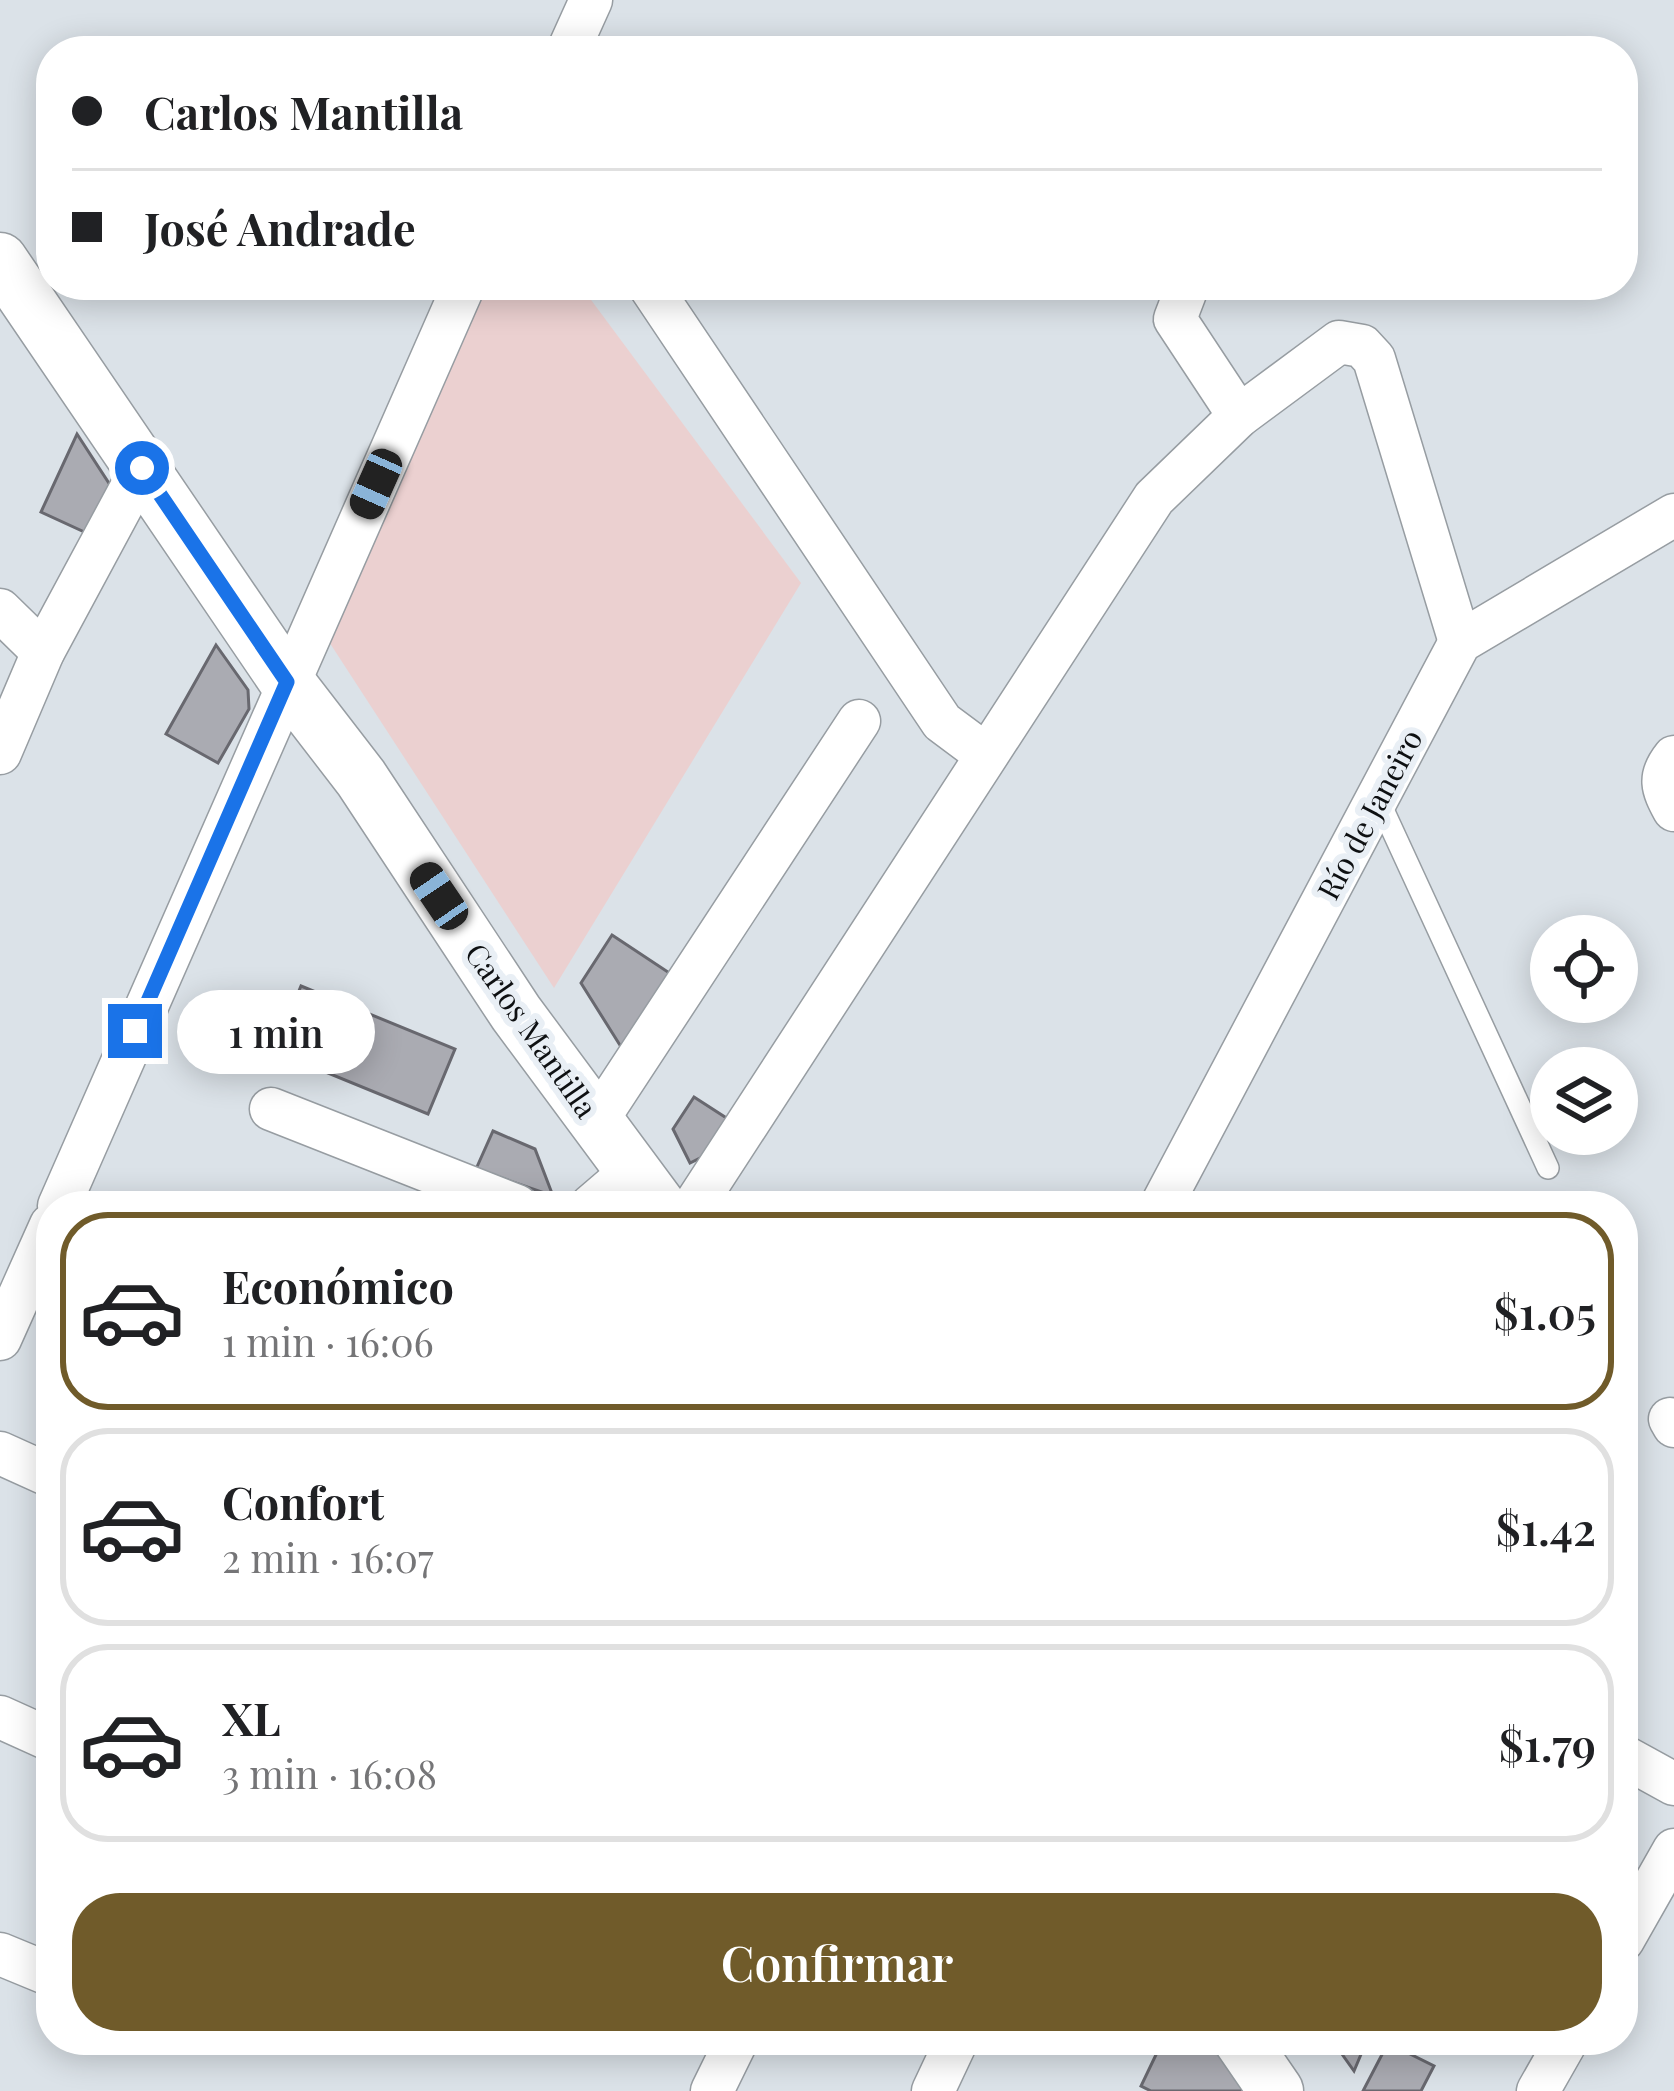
<!DOCTYPE html>
<html lang="es">
<head>
<meta charset="utf-8">
<style>
  body { margin:0; font-family:"Playfair Display",serif; background:#f6f6f6; color:#202124; height:100vh; display:flex; flex-direction:column; font-size:45px; white-space:nowrap }
  * { box-sizing:border-box; margin:0 }
  p { font-size:39px; color:#757577 }
  .icon { flex:none; width:66px; height:66px; fill:none; stroke:currentColor; stroke-width:2; stroke-linecap:round; stroke-linejoin:round }
  .map { position:relative; flex:1; overflow:hidden }
  .sheet { position:absolute; left:36px; top:1191px; width:1602px; height:864px; display:flex; flex-direction:column; background:#fff; border-radius:48px; box-shadow:0 6px 30px #0003 }
  .sheet>* { flex:none }
  .guide { position:absolute; left:36px; top:36px; width:1602px; height:264px; border-radius:48px; box-shadow:0 6px 30px #0003; display:grid; align-content:center; height:264px; padding:0 36px; background:#fff }
  .tools { position:absolute; left:1530px; top:915px; display:grid; gap:24px }
  .tools a { display:grid; place-items:center; width:108px; height:108px; border-radius:50%; background:#fff; box-shadow:0 6px 30px #0003; font-size:60px }
  .end { position:absolute; width:54px; height:54px; margin:-27px; border:15px solid #1a73e8; background:#fff; box-shadow:0 0 0 6px #fff }
  .from { border-radius:50% }
  .bubble { position:absolute; height:84px; border-radius:42px; background:#fff; box-shadow:0 6px 30px #0003; font-size:39px; font-weight:600; line-height:84px; text-align:center }
  .car { position:absolute; width:36px; height:72px; margin:-36px -18px; border-radius:15px; box-shadow:0 0 9px 3px #0007; background:linear-gradient(#222 24%,#8ab4d8 0 40%,#222 0 76%,#8ab4d8 0 86%,#222 0) }
  .guide b { display:flex; align-items:center; gap:42px; height:114px; font-size:45px }
  .guide b+b { border-top:3px solid #e0e0e0 }
  .guide i { width:30px; height:30px; background:#202124 }
  ul { padding:21px 0 0; list-style:none }
  li { display:flex; align-items:center; gap:36px; height:198px; margin:0 24px 18px; padding:0 12px; border:6px solid #e0e0e0; border-radius:48px }
  li div { flex:1 }
  li b { display:block; font-size:45px }
  li em { font-style:normal; font-weight:600 }
  li.on { border-color:#705b2a }
  li>.icon { width:108px; height:108px; stroke-width:1.5 }
  .primary-button { display:flex; gap:24px; margin-top:auto; padding:24px 36px }
  .primary-button a { flex:1; height:138px; border-radius:48px; background:#705b2a; color:#fff; font-size:48px; font-weight:600; line-height:138px; text-align:center }
  .map>svg:first-child { display:block }
  .education { fill:#ebd0d0 }
  .building { fill:#aaabb2; stroke:#68686f; stroke-width:3 }
  .lines { fill:none; stroke-linecap:round; stroke-linejoin:round }
  .service-casing { stroke:#979da2; stroke-width:24 }
  .minor-casing { stroke:#979da2; stroke-width:45 }
  .tertiary-casing { stroke:#979da2; stroke-width:57 }
  .service { stroke:#fff; stroke-width:21 }
  .minor { stroke:#fff; stroke-width:42 }
  .tertiary { stroke:#fff; stroke-width:54 }
  .route { stroke:#1a73e8; stroke-width:15 }
  .labels { text-anchor:middle; dominant-baseline:central; stroke-width:12; stroke-linejoin:round; paint-order:stroke }
  .street-label { font-size:30px; fill:#0e1012; stroke:#e9eff5 }
</style>
</head>
<body>
<div class="map">
<svg width="1674" height="2091" viewBox="0 0 1674 2091">
  <rect width="100%" height="100%" fill="#dbe2e8"/>
  <path class="education" d="M483,285H580L801,583L554,988L322,631Z"/>
  <g class="building">
    <path d="M77,434L112,488L91,535L41,512Z"/>
    <path d="M216,645L248,690L249,709L218,763L166,734Z"/>
    <path d="M612,935L680,980L623,1050L581,983Z"/>
    <path d="M301,986L455,1049L428,1114L274,1051Z"/>
    <path d="M694,1097L728,1119L704,1156L690,1163L673,1129Z"/>
    <path d="M493,1131L535,1149L553,1196L476,1169Z"/>
    <path d="M1163,2040H1210L1244,2084L1241,2091H1151L1141,2086Z"/>
    <path d="M1332,2040H1367L1354,2071Z"/>
    <path d="M1388,2043L1434,2066L1421,2091H1363Z"/>
  </g>
  <g class="lines">
    <defs>
      <path id="service" d="M1378,799L1548,1168"/>
      <g id="minor">
        <path d="M568,51L591,0"/>
        <path d="M649,285L942,722L985,754"/>
        <path d="M1188,285L1175,319L1239,416"/>
        <path d="M0,610L43,652"/>
        <path d="M0,753L43,652L142,468"/>
        <path d="M1674,757C1658,777 1662,788 1674,810"/>
        <path d="M271,1109L517,1206"/>
        <path d="M596,1122L859,721"/>
        <path d="M59,1206L464,285"/>
        <path d="M591,1206L633,1170"/>
        <path d="M694,1206L1154,498L1239,416L1339,342L1362,346L1374,359L1460,642"/>
        <path d="M1161,1206L1460,642L1674,515"/>
        <path d="M0,1339L51,1225"/>
        <path d="M1670,1419L1674,1426"/>
        <path d="M0,1453L51,1476"/>
        <path d="M0,1717L51,1740"/>
        <path d="M1623,1756L1674,1784"/>
        <path d="M1623,1940L1674,1850"/>
        <path d="M0,1954L51,1975"/>
        <path d="M712,2091L737,2040"/>
        <path d="M933,2091L957,2040"/>
        <path d="M1538,2091L1567,2040"/>
      </g>
      <g id="tertiary">
        <path d="M0,260L287,682L361,778L516,1013L659,1206"/>
        <path d="M1241,2040L1276,2091"/>
      </g>
    </defs>
    <use href="#service" class="service-casing"/>
    <use href="#minor" class="minor-casing"/>
    <use href="#tertiary" class="tertiary-casing"/>
    <use href="#service" class="service"/>
    <use href="#minor" class="minor"/>
    <use href="#tertiary" class="tertiary"/>
  </g>
  <g class="lines">
    <path class="route" d="M135,1031L287,682L142,468"/>
  </g>
  <g class="labels">
    <g class="street-label">
      <text transform="translate(1369 814) rotate(-62)">Río de Janeiro</text>
      <text transform="translate(532 1030) rotate(55)">Carlos Mantilla</text>
    </g>
  </g>
</svg>
<div class="tools">
<a><svg class="icon" aria-label="locate" viewBox="0 0 24 24"><circle cx="12" cy="12" r="6"/><path d="M12 2v4M12 18v4M2 12h4M18 12h4"/></svg></a>
<a><svg class="icon" aria-label="layers" viewBox="0 0 24 24"><path d="M12 4l9 5-9 5-9-5zM3 14l9 5 9-5"/></svg></a>
</div>
<i class="end from" style="left:142px;top:468px"></i>
<i class="end" style="left:135px;top:1031px"></i>
<div class="bubble" style="left:177px;top:990px;width:198px">1 min</div>
<i class="car" style="left:376px;top:484px;rotate:204deg"></i>
<i class="car" style="left:439px;top:896px;rotate:326deg"></i>
<div class="guide">
<b><i class="from"></i>Carlos Mantilla</b>
<b><i></i>José Andrade</b>
</div>
<section class="sheet">
<ul>
<li class="on"><svg class="icon" aria-label="car" viewBox="0 0 24 24"><path d="M5 17H2v-5l4-1 3-4h7l3 4 3 1v5h-3M9 17h6M6 11h13"/><circle cx="7" cy="17" r="2"/><circle cx="17" cy="17" r="2"/></svg><div><b>Económico</b><p>1 min · 16:06</p></div><em>$1.05</em></li>
<li><svg class="icon" aria-label="car" viewBox="0 0 24 24"><path d="M5 17H2v-5l4-1 3-4h7l3 4 3 1v5h-3M9 17h6M6 11h13"/><circle cx="7" cy="17" r="2"/><circle cx="17" cy="17" r="2"/></svg><div><b>Confort</b><p>2 min · 16:07</p></div><em>$1.42</em></li>
<li><svg class="icon" aria-label="car" viewBox="0 0 24 24"><path d="M5 17H2v-5l4-1 3-4h7l3 4 3 1v5h-3M9 17h6M6 11h13"/><circle cx="7" cy="17" r="2"/><circle cx="17" cy="17" r="2"/></svg><div><b>XL</b><p>3 min · 16:08</p></div><em>$1.79</em></li>
</ul>
<div class="primary-button"><a>Confirmar</a></div>
</section>
</div>
</body>
</html>
